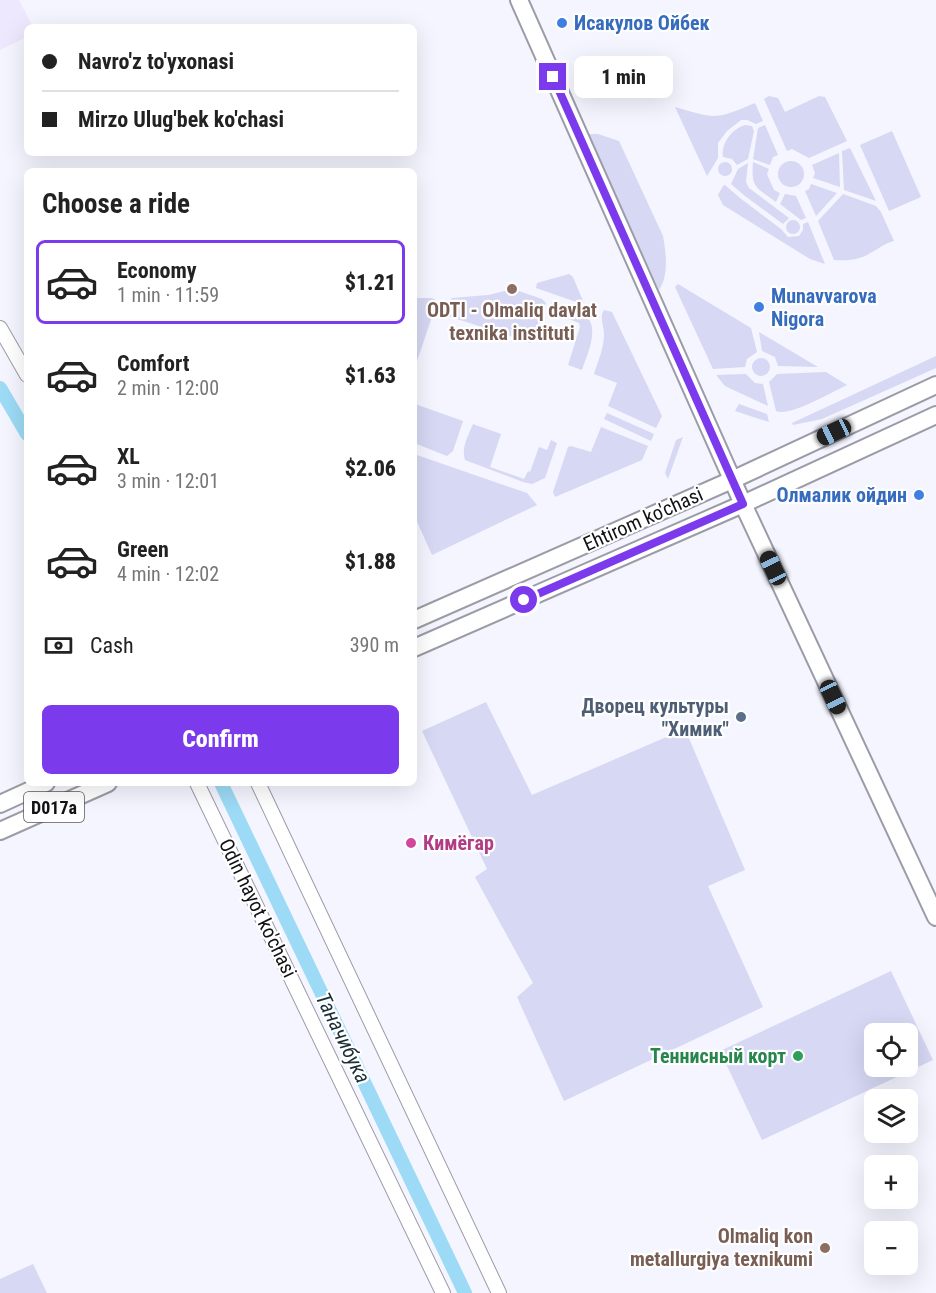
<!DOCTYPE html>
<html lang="en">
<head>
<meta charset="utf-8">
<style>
  body { margin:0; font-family:"Roboto Condensed",sans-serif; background:#f2f2f2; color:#222; height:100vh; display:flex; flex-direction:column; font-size:22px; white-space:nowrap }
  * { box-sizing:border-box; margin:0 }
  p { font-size:20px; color:#767676 }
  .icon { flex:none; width:33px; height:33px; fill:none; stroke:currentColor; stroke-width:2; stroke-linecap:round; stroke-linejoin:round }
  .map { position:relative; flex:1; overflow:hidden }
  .sheet { position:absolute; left:24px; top:168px; width:393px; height:618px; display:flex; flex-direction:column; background:#fff; border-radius:9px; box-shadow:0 6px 24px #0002 }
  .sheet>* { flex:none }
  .guide { position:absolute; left:24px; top:24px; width:393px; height:132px; border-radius:9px; box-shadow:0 6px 24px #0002; display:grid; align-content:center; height:132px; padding:0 18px; background:#fff }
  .fabs { position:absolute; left:864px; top:1023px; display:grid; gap:12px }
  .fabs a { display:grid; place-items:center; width:54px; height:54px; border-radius:9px; background:#fff; box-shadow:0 6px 24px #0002; font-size:30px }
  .end { position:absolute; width:27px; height:27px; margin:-14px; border:8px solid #7c3aed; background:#fff; box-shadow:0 0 0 3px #fff }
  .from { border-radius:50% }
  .bubble { position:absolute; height:42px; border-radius:9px; background:#fff; box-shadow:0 6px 24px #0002; font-size:20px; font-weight:800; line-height:42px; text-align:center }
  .car { position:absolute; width:18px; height:36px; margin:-18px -9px; border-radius:8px; box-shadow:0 0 4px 2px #0007; background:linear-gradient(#222 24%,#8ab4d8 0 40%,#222 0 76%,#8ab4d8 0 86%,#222 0) }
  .guide b { display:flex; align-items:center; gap:21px; height:57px; font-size:22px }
  .guide b+b { border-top:2px solid #e0e0e0 }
  .guide i { width:15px; height:15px; background:#222 }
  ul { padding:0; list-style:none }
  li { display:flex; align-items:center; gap:18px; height:84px; margin:0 12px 9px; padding:0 6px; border:3px solid transparent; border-radius:9px }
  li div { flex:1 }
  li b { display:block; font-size:22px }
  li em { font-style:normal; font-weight:800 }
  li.current { border-color:#7c3aed }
  li>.icon { width:54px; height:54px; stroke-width:1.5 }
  h2 { padding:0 18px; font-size:27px; line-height:72px }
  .pay { display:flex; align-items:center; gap:15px; height:66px; padding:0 18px; font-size:22px }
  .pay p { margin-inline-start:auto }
  .cta { display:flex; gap:12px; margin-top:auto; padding:12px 18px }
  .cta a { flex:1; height:69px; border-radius:9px; background:#7c3aed; color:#fff; font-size:24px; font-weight:800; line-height:69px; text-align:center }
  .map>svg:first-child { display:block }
  .industrial { fill:#eee8fe }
  .green { fill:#d6d8f4; fill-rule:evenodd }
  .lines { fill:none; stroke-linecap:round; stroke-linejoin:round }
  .canal { stroke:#9cdaf5; stroke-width:14 }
  .minor-casing { stroke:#9b9ca5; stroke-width:16 }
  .major-casing { stroke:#9b9ca5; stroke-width:20 }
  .minor { stroke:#fff; stroke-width:14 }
  .major { stroke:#fff; stroke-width:16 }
  .route { stroke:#7c3aed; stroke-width:8 }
  .shop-dot { fill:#3f7fe0; stroke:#fff; stroke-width:2 }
  .education-dot { fill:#8d6e63; stroke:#fff; stroke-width:2 }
  .service-dot { fill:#5c6f8a; stroke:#fff; stroke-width:2 }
  .hotel-dot { fill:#d1479c; stroke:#fff; stroke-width:2 }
  .leisure-dot { fill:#2e9e5b; stroke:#fff; stroke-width:2 }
  .labels { text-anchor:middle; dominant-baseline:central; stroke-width:4.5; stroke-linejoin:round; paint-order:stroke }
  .shield { fill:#fff; stroke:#59595b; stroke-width:1.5 }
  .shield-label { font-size:18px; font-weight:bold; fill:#121215 }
  .shop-label { font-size:20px; font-weight:bold; fill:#366cbe; stroke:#fff; text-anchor:start }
  .education-label { font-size:20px; font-weight:bold; fill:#785e54; stroke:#fff }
  .street-label { font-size:20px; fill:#121215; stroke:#fff }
  .service-label { font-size:20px; font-weight:bold; fill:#4e5e75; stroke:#fff; text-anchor:end }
  .hotel-label { font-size:20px; font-weight:bold; fill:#b23c85; stroke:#fff; text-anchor:start }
  .leisure-label { font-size:20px; font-weight:bold; fill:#27864d; stroke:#fff; text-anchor:end }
  .water-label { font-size:21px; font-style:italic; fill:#1b2f37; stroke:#fff }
</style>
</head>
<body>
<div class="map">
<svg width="936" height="1293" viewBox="0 0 936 1293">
  <rect width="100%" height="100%" fill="#f4f5fe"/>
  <path class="industrial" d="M0,0H19L33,27H27V37L0,50Z"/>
  <g class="green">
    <path d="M769,96L778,98L785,112L819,96L825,97L847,141L809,158L792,149L787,151L764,99Z"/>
    <path d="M755,103L763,121L756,124L747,120H741L727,131L718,143V158L707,176L675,107C716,119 715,120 755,103Z"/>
    <path d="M745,125L752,126L754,131L748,159L737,165L732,159L723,157C721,143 732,129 745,125Z"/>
    <path d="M765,125L778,155L773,157L770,165L753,159L758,128Z"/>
    <path d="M892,131L921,197L889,211L860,145Z"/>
    <path d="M588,134H598L619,141L663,236C666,253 669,275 659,290Z"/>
    <path d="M850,148L876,201L844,190L842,151Z"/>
    <path d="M839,153L840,187L813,178L815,173L812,165Z"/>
    <circle cx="791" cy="174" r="13"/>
    <path d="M753,162L769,169L767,174L774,190L780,193L776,202C756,187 751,189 753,162Z"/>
    <circle cx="725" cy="169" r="7"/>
    <path d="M748,163L746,182L749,188L789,218L783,224L745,196L731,184L738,169Z"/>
    <path d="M811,184L837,193L816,216L805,191L809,189Z"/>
    <path d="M725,185L740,198L781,229L788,237L799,236L803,230V224L808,222L825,264L810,259L723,205L718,195L723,186Z"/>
    <path d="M785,194L796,196L806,218L801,220L780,204Z"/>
    <path d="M843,194L876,206L881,212L894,241C885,243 880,248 872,252C860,260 848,261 834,260L818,221Z"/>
    <circle cx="793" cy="227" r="7"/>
    <path d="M569,274L573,277L583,301L582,304L536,288L537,283Z"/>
    <path d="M678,284L751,328L757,352L747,359L745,367L713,369L675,287Z"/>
    <path d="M513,289L542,299L546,303L531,343L448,316L443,311L444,306L452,298L488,295Z"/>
    <path d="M414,298H431L435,299L436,305L414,370Z"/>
    <path d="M554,303C563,306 573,308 581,312C603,324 587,354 582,370L568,365L580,327L579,323L549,311L551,304Z"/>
    <path d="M604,310L612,312L662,416L656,428L608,406L617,383L594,374C598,361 604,348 604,334C604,325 599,317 604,310Z"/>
    <path d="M759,332L818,367L778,366L775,357L762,351Z"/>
    <path d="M936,356V368L822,419L793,425L792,423Z"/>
    <circle cx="761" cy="367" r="9"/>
    <path d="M826,372L847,385C832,392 790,417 776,411L769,382L777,374Z"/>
    <path d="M746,374L755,383L763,384L768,406L725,386L716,375Z"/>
    <path d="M414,394L417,395L415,404L463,421L453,451L447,456L414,443Z"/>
    <path d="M739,404L767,414L769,422L735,411Z"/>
    <path d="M607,413L654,434L651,441L604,419Z"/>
    <path d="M473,424L501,434L490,467L524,479L528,471L530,472L539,447L547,450L551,440L557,443L545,478L532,484L523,482L465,460C461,448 468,436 473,424Z"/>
    <path d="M601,427L648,446L642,460L555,497L553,492L568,447L571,446L591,452Z"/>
    <path d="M683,437L668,479L665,473L676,440Z"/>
    <path d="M414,454L527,493L537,505L432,555L414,515Z"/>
    <path d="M486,702L532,795L685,729L745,870L708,886L763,1007L564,1101L517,997L533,983L475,877L487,869L422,731Z"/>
    <path d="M891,971L933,1060L762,1140L720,1051ZM874,1034H908V1066H874Z"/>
    <path d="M33,1264L47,1293H0V1279Z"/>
  </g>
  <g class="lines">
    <g class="canal">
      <path d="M0,388L27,434"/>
      <path d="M221,783L465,1293"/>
    </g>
    <defs>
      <g id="minor">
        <path d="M0,328L27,375"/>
        <path d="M197,783L443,1293"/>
        <path d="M258,783L499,1293"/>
      </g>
      <g id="major">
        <path d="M519,0L743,504L936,917"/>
        <path d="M414,620L732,480L936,385"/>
        <path d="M414,648L743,504L936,415"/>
        <path d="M0,804L46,783"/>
        <path d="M0,831L108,783"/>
      </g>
    </defs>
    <use href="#minor" class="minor-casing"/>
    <use href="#major" class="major-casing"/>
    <use href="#minor" class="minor"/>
    <use href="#major" class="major"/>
  </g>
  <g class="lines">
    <path class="route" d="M524,600L743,504L553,77"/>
  </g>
  <g class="shop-dot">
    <circle cx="562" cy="23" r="6"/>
    <circle cx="759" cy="307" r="6"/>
    <circle cx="919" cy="495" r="6"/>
  </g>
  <g class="education-dot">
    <circle cx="512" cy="289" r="6"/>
    <circle cx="825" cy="1248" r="6"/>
  </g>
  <circle class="service-dot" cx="741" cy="717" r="6"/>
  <circle class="hotel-dot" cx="411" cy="843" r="6"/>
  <circle class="leisure-dot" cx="798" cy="1056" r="6"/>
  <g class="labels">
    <rect class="shield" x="24" y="792" width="60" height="30" rx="4.5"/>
    <g class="shield-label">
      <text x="54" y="807">D017a</text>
    </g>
    <g class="shop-label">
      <text x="574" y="23">Исакулов Ойбек</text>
      <text x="771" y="296">Munavvarova<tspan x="771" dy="23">Nigora</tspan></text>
      <text x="907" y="495" text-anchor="end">Олмалик ойдин</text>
    </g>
    <g class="education-label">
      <text x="512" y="310">ODTI - Olmaliq davlat<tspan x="512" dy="23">texnika instituti</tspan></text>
      <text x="813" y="1236" text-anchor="end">Olmaliq kon<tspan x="813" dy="23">metallurgiya texnikumi</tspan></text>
    </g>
    <g class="street-label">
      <text transform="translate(643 519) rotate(-24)">Ehtirom ko'chasi</text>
      <text transform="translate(258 908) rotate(64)">Odin hayot ko'chasi</text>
    </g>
    <g class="service-label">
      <text x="729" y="706">Дворец культуры<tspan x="729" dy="23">"Химик"</tspan></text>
    </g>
    <g class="hotel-label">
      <text x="423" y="843">Кимёгар</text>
    </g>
    <g class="leisure-label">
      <text x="786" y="1056">Теннисный корт</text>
    </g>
    <g class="water-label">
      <text transform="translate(343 1038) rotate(64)">Таначибука</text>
    </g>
  </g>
</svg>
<div class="fabs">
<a><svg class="icon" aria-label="locate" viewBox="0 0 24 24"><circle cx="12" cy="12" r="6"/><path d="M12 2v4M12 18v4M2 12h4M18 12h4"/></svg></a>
<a><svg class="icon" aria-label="layers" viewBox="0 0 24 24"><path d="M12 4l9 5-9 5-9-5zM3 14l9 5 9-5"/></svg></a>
<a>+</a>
<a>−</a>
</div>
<i class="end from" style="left:524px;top:600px"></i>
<i class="end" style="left:553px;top:77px"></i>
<div class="bubble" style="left:574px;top:56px;width:99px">1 min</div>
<i class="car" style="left:834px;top:432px;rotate:245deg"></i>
<i class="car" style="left:773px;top:568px;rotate:335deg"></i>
<i class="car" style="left:833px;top:697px;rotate:155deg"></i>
<div class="guide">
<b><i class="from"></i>Navro'z to'yxonasi</b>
<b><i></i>Mirzo Ulug'bek ko'chasi</b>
</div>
<section class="sheet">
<h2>Choose a ride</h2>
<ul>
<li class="current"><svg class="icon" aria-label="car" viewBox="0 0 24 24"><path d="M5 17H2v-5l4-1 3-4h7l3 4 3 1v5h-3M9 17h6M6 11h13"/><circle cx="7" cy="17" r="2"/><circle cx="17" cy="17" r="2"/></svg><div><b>Economy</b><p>1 min · 11:59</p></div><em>$1.21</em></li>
<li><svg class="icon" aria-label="car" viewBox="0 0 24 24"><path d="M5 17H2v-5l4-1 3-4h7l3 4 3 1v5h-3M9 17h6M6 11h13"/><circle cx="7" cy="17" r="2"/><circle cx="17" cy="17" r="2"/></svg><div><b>Comfort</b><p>2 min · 12:00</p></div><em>$1.63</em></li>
<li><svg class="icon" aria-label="car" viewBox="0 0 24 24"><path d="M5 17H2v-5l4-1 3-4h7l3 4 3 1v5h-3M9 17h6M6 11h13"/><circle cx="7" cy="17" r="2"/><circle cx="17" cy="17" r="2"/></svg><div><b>XL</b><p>3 min · 12:01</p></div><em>$2.06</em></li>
<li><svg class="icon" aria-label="car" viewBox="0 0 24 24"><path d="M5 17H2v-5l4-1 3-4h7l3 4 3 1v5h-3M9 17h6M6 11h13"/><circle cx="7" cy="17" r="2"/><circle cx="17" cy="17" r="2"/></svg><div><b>Green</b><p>4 min · 12:02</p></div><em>$1.88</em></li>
</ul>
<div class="pay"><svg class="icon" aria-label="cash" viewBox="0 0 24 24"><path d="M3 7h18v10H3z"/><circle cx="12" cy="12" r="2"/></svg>Cash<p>390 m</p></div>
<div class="cta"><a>Confirm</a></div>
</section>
</div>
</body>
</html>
